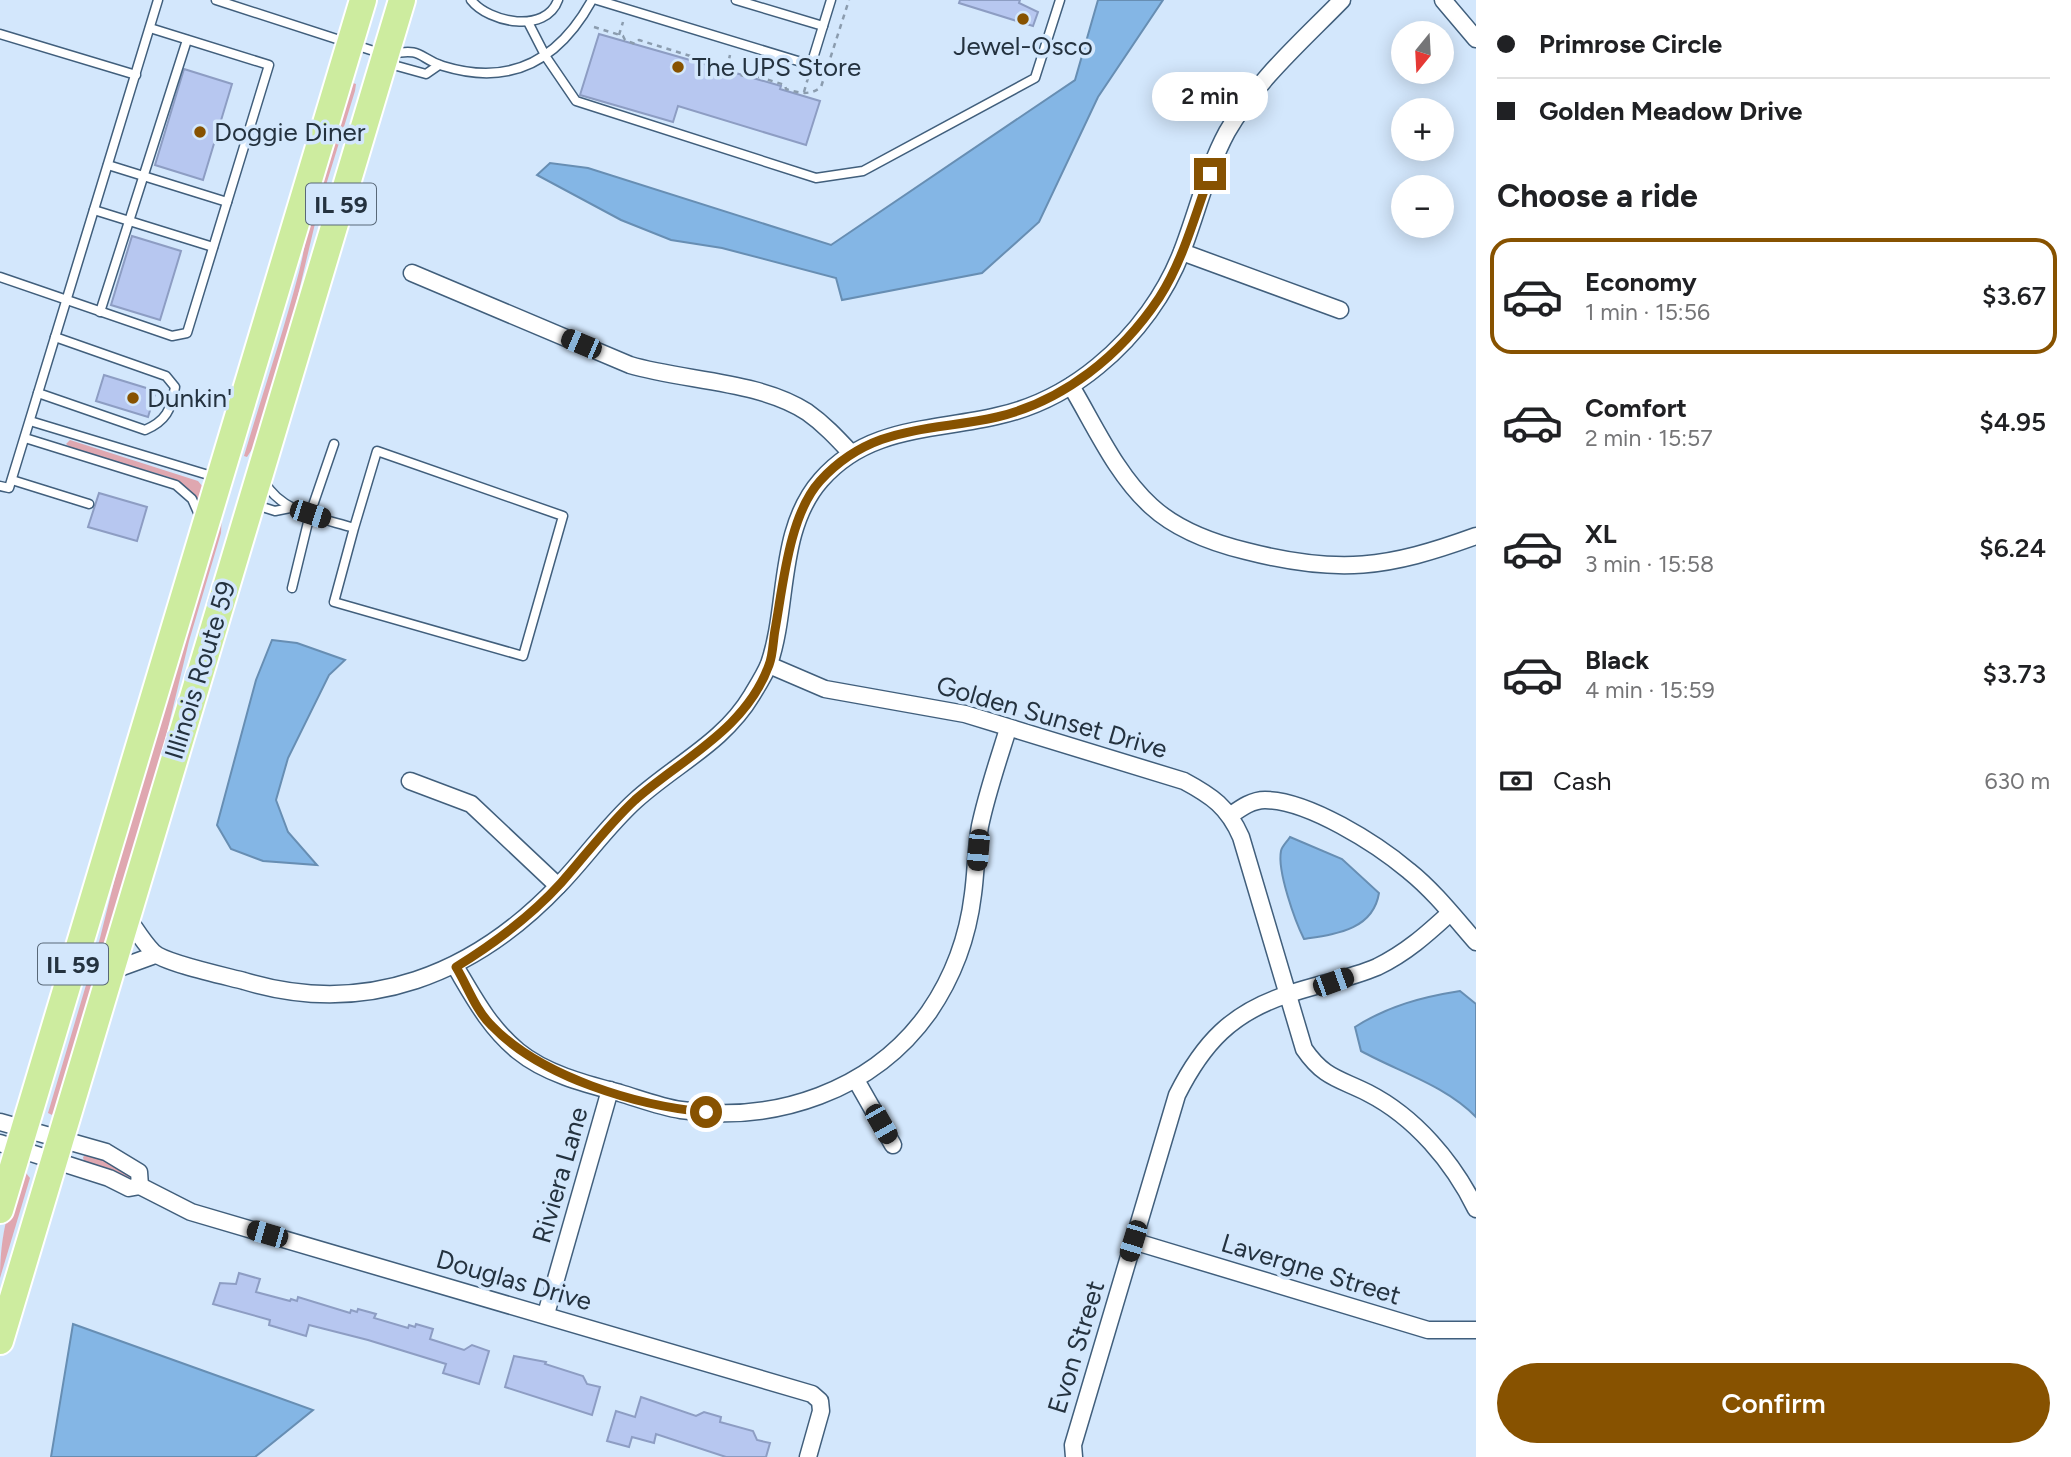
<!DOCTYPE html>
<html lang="en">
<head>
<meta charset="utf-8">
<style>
  body { margin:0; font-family:Figtree,sans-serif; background:#f2f2f2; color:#202124; height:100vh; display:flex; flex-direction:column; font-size:26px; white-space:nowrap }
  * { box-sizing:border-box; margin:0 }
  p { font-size:23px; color:#757577 }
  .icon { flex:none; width:38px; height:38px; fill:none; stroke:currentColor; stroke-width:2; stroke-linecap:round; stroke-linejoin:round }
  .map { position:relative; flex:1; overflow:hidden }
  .drawer { display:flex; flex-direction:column; background:#fff; width:595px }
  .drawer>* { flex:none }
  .banner { display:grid; align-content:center; height:154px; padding:0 21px; background:#fff }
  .needle { width:46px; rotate:198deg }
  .fabs { position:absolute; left:1391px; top:21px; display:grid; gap:14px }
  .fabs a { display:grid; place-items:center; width:63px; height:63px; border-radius:50%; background:#fff; box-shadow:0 4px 18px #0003; font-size:35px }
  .end { position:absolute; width:32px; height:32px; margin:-16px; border:9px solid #875200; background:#fff; box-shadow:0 0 0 4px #fff }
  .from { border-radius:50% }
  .bubble { position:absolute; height:49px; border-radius:24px; background:#fff; box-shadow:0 4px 18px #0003; font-size:23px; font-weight:600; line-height:49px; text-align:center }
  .car { position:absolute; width:21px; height:42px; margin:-21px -10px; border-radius:9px; box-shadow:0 0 5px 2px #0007; background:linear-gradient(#222 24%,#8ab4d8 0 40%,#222 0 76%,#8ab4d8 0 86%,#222 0) }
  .banner b { display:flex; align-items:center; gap:24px; height:66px; font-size:26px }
  .banner b+b { border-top:2px solid #e0e0e0 }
  .banner i { width:18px; height:18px; background:#202124 }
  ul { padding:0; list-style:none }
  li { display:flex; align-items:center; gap:21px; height:116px; margin:0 14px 10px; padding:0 7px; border:4px solid transparent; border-radius:21px }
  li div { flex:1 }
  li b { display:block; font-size:26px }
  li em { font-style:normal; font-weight:600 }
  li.active { border-color:#875200 }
  li>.icon { width:63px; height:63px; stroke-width:1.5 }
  h2 { padding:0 21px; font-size:32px; line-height:84px }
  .pay { display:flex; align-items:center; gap:18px; height:77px; padding:0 21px; font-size:26px }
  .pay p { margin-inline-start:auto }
  .button { display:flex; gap:14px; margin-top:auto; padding:14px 21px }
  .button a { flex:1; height:80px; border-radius:42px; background:#875200; color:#fff; font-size:28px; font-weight:600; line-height:80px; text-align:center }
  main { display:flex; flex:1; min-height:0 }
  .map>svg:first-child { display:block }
  .green { fill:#dfa7b0 }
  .water { fill:#84b6e5; stroke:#678eb3; stroke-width:2 }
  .building { fill:#b7c7f0; stroke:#8d9dc3; stroke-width:2 }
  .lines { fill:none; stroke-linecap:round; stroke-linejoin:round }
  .lane-casing { stroke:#415f7c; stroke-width:11 }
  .street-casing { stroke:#415f7c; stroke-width:19 }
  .primary-casing { stroke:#fff; stroke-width:30 }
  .path { stroke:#8b9cae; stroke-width:2.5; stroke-dasharray:5 5; stroke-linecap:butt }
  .lane { stroke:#fff; stroke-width:8 }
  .street { stroke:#fff; stroke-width:16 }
  .primary { stroke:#cdec9f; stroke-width:26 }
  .route { stroke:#875200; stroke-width:9 }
  .poi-dot { fill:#875200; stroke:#d3e7fc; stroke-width:2.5 }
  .labels { text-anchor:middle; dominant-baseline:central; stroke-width:7; stroke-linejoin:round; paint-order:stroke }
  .shield { fill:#d3e7fc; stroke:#586878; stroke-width:2 }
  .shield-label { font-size:24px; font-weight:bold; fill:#24323f }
  .poi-label { font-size:26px; fill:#24323f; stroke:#d3e7fc; text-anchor:start }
  .street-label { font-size:26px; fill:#24323f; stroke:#d3e7fc }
</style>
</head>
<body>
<main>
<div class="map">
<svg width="1476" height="1457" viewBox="0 0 1476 1457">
  <rect width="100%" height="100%" fill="#d3e7fc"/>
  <g class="green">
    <path d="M353,83L356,84L355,91L318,211L285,350L256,443L247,457L244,456C262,395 283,334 299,272C310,228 328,115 353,83Z"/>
    <path d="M70,440L198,481L203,487L199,500L172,478L71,448L66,444Z"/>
    <path d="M222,512L221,533L189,641L149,807L59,1105L52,1115L48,1113L100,938L130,818Z"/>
    <path d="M87,1154L131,1172L132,1181L84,1162L83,1157Z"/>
    <path d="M26,1173L30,1178L0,1278C0,1243 6,1204 26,1173Z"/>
  </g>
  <g class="water">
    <path d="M1098,0H1163L1098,97L1039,222L982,273L842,300L836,278L722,248L671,240L621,220L537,175L550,163L588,168L831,245L1075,80Z"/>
    <path d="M272,640L297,643L345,660L329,675L288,758L276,800L288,832L317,865L263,861L231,849L217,825L256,680Z"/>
    <path d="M1290,837L1342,859L1379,893C1373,930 1336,934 1304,939C1295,921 1277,871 1281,851C1282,846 1287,842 1290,837Z"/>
    <path d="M1460,991L1476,1004V1117C1445,1085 1399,1072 1361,1051L1355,1027C1388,1006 1422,997 1460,991Z"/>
    <path d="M73,1324L313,1410L255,1457H51Z"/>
  </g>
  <g class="building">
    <path d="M960,0H1020L1019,3L1038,12L1033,26L959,3Z"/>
    <path d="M599,34L781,86L780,89L820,101L806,145L678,106L673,122L580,95Z"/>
    <path d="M184,69L232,84L203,180L155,165Z"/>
    <path d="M132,236L181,251L160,320L111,305Z"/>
    <path d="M104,375L156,391L148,417L96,401Z"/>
    <path d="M99,493L147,507L137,541L88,527Z"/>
    <path d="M239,1273L260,1279L256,1292L290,1301L291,1299L297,1301L298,1297L350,1313L351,1310L357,1312L358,1309L376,1314L374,1318L408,1328L409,1325L415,1327L416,1324L433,1329L430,1339L464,1350L472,1345L489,1351L479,1384L443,1373L446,1364L368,1340L309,1325L306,1336L269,1325L270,1320L213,1304L220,1283L236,1284Z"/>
    <path d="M514,1356L546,1362L545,1364L583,1376L587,1384L600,1387L592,1415L505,1387Z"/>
    <path d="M641,1397L696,1416L704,1412L721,1417L720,1422L753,1431L757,1440L770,1443L766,1457H726L656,1434L654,1443L632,1437L629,1447L607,1441L616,1411L635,1417Z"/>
  </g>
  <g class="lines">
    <defs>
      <g id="lane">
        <path d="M216,0L386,55L397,66L426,74L439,65"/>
        <path d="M471,0C489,23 546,34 558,0"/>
        <path d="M597,0L811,65L831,0"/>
        <path d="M736,0L823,26"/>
        <path d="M528,22L546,57L576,101L816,178L863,171L1035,78L1060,0"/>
        <path d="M0,34L136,75"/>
        <path d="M392,54C423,47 419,59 443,66C511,87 559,60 592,0"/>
        <path d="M108,165L227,202"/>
        <path d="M94,210L213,247"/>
        <path d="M0,277L172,336L187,333L269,65L150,28"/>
        <path d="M100,312L187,40"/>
        <path d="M38,393L145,430C166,421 171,410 175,387L166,376L55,337"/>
        <path d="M30,421L215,477"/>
        <path d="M25,438L176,485L192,499L200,517"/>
        <path d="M12,480L89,504"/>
        <path d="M264,481C281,513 322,518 354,528L334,602L523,656L563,516L377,451L354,528"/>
        <path d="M0,486L9,488L158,0"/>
        <path d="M256,505L275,511L290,508"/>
        <path d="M292,588L310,514L334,444"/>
      </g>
      <g id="street">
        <path d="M1443,0L1476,39"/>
        <path d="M1182,252L1340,310"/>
        <path d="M412,273L630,365C684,381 760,381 807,412C824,424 837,438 851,453"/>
        <path d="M1071,386C1095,426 1116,474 1151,506C1177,530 1213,543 1246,551C1339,575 1388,568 1476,536"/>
        <path d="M769,665L825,689L965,714L1184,781C1212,796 1228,807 1241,837L1304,1049C1324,1078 1338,1078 1368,1093C1415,1117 1453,1162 1476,1209"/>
        <path d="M410,781L471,804L558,886"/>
        <path d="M1231,815C1241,808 1252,800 1265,800C1308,800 1377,844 1409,871C1434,891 1455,918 1476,942"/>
        <path d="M127,917C135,928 143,942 153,952C164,963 225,976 244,981C366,1018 475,974 560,884C586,857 608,825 636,800C676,764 724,742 752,695C758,685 765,674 769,664C789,606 777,530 821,480C868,426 933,431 997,416C1034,408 1069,390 1098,366C1136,335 1167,293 1184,246C1198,209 1208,167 1227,132C1256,81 1302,41 1342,0"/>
        <path d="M455,966C474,998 489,1027 518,1051C546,1074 586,1084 620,1093C640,1099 661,1107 681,1110C775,1124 873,1091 929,1012C953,977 968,936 973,894C976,872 976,848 980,826C987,793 998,761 1008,729"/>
        <path d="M111,971L155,955"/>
        <path d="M856,1080L893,1145"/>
        <path d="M0,1122L106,1152L139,1172L140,1186"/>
        <path d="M0,1143L109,1178L129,1188L140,1186L191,1212L812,1394L820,1401L821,1411L808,1457"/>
        <path d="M1133,1241L1428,1330H1476"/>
        <path d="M546,1314L610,1090"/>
        <path d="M1074,1457L1073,1445L1177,1095C1203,1043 1232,1012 1289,994C1318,984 1349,979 1377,967C1406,953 1427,934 1450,913"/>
      </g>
      <g id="primary">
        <path d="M0,1210L363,0"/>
        <path d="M0,1341L402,0"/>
      </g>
    </defs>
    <use href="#lane" class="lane-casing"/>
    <use href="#street" class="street-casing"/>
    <use href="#primary" class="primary-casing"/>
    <g class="path">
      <path d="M594,27L623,36L625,40L635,44L639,40L729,68L731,72L744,76L746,73L785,85L786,89C798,93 810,96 821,87L849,0"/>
      <path d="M619,35L623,22"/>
      <path d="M727,68L730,55"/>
      <path d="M804,92L808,78"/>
    </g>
    <use href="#lane" class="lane"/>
    <use href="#street" class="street"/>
    <use href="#primary" class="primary"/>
  </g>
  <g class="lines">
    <path class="route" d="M706,1112C637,1106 541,1077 492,1026C476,1011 467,985 456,967C495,943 530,917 561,883C585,856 608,825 635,800C683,758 746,729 769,665C773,655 773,641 775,630C783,586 789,515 820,481C872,424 930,432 997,417C1064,401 1121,355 1159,298C1183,261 1195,215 1210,174"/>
  </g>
  <g class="poi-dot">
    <circle cx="1023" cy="19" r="7"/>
    <circle cx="678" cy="67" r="7"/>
    <circle cx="200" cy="132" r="7"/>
    <circle cx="133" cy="398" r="7"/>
  </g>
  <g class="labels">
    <g class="shield">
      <rect x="306" y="183.5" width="70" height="41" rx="5"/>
      <rect x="38" y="943.5" width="70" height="41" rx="5"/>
    </g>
    <g class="shield-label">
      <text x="341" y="204">IL 59</text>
      <text x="73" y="964">IL 59</text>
    </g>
    <g class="poi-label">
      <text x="1023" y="46" text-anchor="middle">Jewel-Osco</text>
      <text x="692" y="67">The UPS Store</text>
      <text x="214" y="132">Doggie Diner</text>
      <text x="147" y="398">Dunkin'</text>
    </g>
    <g class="street-label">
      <text transform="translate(200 670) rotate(-73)">Illinois Route 59</text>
      <text transform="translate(1052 717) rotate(16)">Golden Sunset Drive</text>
      <text transform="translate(560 1175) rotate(-74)">Riviera Lane</text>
      <text transform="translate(1311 1269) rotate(17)">Lavergne Street</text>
      <text transform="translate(514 1280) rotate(16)">Douglas Drive</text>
      <text transform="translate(1076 1347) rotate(-73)">Evon Street</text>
    </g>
  </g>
</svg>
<div class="fabs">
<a><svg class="needle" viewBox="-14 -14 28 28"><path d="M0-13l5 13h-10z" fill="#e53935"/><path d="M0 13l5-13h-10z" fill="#757577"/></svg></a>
<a>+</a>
<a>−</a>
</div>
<i class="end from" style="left:706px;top:1112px"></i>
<i class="end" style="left:1210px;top:174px"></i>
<div class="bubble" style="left:1152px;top:72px;width:116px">2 min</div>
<i class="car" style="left:581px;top:344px;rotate:293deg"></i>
<i class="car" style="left:310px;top:514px;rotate:108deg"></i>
<i class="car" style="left:978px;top:850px;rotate:185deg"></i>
<i class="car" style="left:1333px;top:982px;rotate:70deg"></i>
<i class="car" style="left:881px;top:1124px;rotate:150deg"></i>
<i class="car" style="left:267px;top:1234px;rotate:286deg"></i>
<i class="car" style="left:1133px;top:1241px;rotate:197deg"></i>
</div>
<section class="drawer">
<div class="banner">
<b><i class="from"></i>Primrose Circle</b>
<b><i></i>Golden Meadow Drive</b>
</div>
<h2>Choose a ride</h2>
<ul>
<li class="active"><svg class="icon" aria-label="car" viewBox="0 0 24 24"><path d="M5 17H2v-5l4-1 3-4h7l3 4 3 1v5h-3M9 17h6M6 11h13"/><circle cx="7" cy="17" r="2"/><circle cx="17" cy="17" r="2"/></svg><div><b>Economy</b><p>1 min · 15:56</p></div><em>$3.67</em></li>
<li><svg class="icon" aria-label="car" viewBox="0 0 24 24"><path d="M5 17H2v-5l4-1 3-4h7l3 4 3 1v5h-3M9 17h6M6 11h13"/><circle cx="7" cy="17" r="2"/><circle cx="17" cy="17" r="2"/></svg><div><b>Comfort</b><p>2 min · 15:57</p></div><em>$4.95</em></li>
<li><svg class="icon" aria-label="car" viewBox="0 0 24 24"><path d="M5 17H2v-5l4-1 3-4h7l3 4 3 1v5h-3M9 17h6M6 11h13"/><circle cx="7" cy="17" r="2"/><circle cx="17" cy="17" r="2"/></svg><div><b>XL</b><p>3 min · 15:58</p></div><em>$6.24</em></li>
<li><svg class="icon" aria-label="car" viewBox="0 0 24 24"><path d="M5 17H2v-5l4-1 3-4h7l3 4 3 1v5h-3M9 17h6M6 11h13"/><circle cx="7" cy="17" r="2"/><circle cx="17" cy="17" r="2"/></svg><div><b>Black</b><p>4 min · 15:59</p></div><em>$3.73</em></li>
</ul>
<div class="pay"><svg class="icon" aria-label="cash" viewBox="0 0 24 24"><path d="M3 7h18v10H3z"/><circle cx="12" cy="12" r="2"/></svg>Cash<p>630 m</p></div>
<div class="button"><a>Confirm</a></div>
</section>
</main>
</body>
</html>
